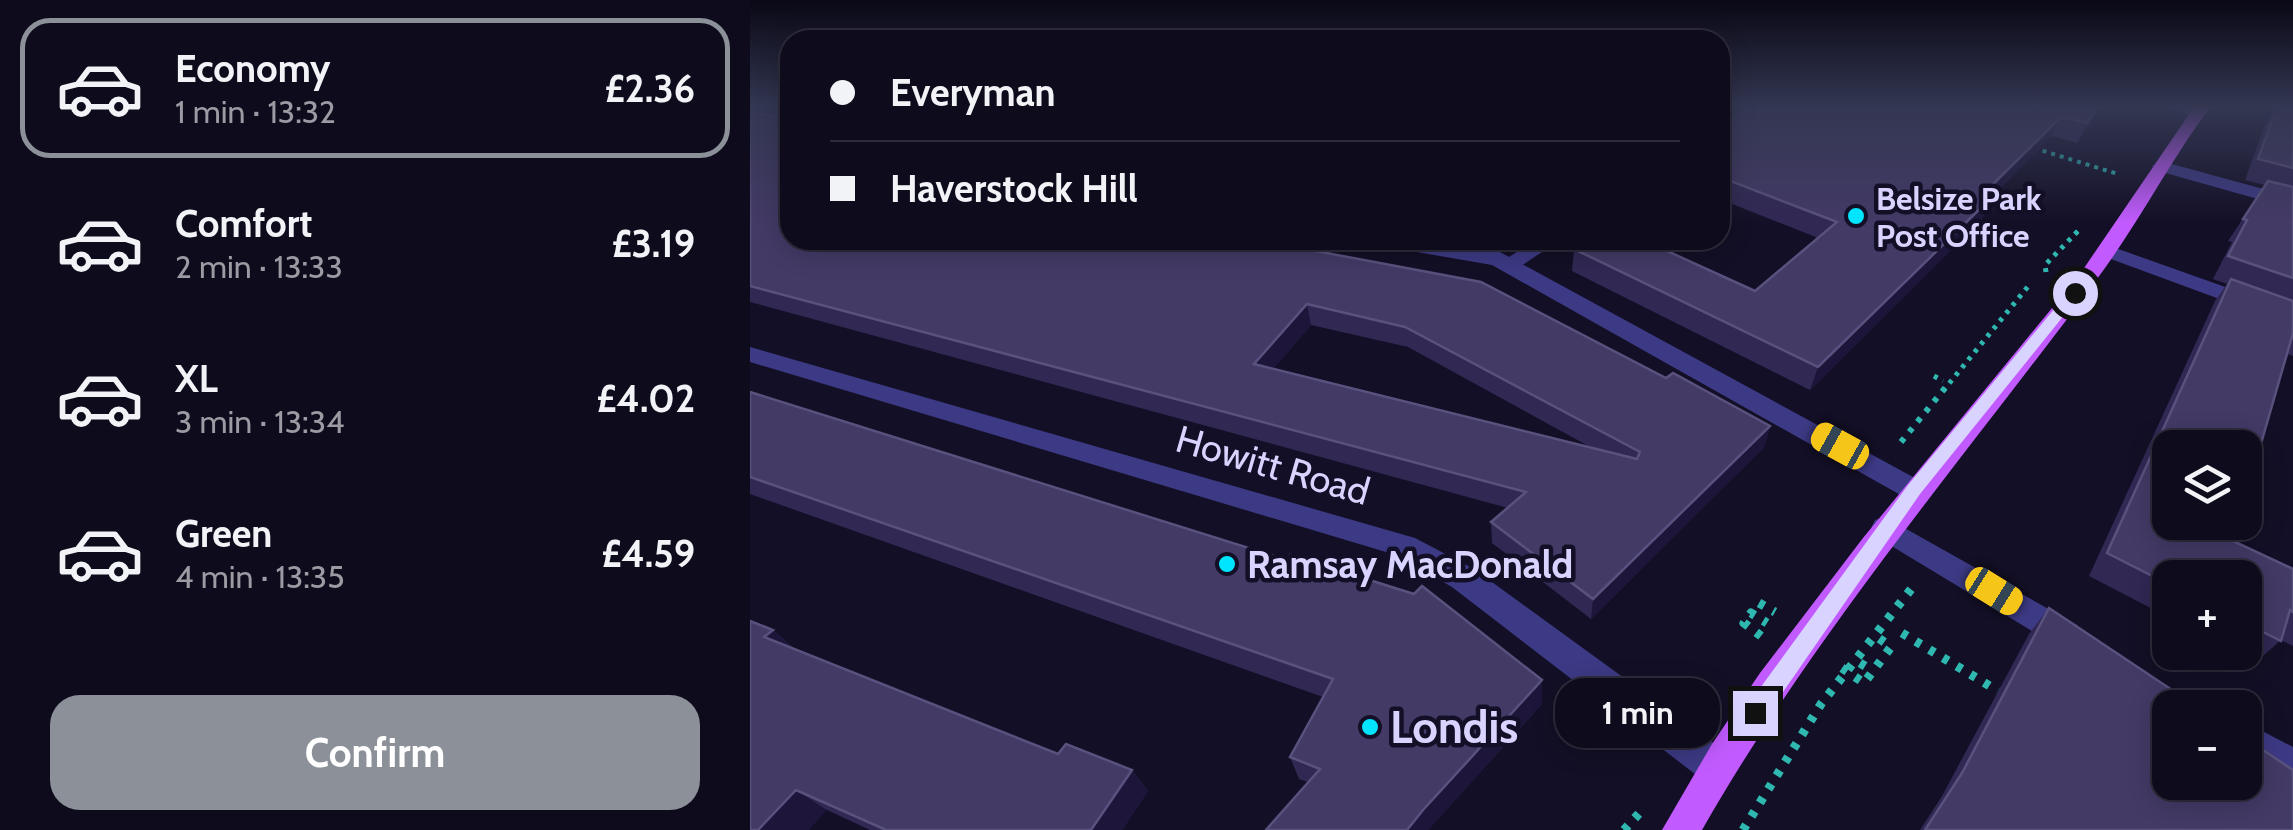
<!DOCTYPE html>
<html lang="en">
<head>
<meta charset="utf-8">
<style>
  body { margin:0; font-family:Cabin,sans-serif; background:#1c1929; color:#f1f3f6; height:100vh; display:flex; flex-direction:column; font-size:38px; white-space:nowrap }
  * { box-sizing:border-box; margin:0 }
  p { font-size:32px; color:#9b9ba3 }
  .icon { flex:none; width:55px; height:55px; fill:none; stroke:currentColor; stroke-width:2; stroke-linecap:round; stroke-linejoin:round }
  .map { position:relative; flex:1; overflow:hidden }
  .drawer { display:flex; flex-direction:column; background:#0e0b1c; width:750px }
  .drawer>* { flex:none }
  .top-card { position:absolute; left:30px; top:30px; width:950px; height:220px; border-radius:30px; box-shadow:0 5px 25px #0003,0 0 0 2px #2e2b3b; display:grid; align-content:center; height:220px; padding:0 50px; background:#0e0b1c }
  .controls { position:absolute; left:1402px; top:430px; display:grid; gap:20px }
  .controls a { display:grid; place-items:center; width:110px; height:110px; border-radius:20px; background:#0e0b1c; box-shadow:0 5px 25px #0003,0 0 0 2px #2e2b3b; font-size:50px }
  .end { position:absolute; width:45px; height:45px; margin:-22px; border:12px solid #d9d4ff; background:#111; box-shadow:0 0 0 5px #111 }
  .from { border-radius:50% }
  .bubble { position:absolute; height:70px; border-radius:30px; background:#0e0b1c; box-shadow:0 5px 25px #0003,0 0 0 2px #2e2b3b; font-size:32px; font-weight:700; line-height:70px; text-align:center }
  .car { position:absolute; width:30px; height:60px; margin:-30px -15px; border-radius:12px; box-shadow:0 0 8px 2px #0007; background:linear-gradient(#f5c518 24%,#345 0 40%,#f5c518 0 76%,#345 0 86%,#f5c518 0) }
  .top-card b { display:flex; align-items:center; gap:35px; height:95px; font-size:38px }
  .top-card b+b { border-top:2px solid #2e2b3b }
  .top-card i { width:25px; height:25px; background:#f1f3f6 }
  ul { padding:18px 0 0; list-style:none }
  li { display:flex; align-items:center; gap:30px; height:140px; margin:0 20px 15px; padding:0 30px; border:5px solid transparent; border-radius:30px }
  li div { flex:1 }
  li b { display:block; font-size:38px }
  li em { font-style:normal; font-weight:700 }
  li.active { border-color:#8c9099 }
  li>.icon { width:90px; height:90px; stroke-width:1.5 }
  .action { display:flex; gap:20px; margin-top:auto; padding:20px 50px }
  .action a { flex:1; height:115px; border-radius:30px; background:#8c9099; color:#fff; font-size:40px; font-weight:700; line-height:115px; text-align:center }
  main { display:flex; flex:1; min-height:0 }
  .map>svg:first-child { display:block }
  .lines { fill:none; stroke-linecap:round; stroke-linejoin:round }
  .path-far3 { stroke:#2fb8b0; stroke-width:4; stroke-dasharray:4 5; stroke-linecap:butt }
  .path-far2 { stroke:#2fb8b0; stroke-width:5; stroke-dasharray:4 6; stroke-linecap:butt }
  .path-far1 { stroke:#2fb8b0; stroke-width:6; stroke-dasharray:5 8; stroke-linecap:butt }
  .path { stroke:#2fb8b0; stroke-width:9; stroke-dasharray:6 10; stroke-linecap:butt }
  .service { fill:#3d3a85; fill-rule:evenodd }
  .minor { fill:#3d3a85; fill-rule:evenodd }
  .tertiary { fill:#3d3a85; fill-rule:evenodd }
  .primary { fill:#c25bff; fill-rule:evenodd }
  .wall { fill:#312854; fill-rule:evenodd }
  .shaded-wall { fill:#1d163a }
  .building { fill:#433a66; stroke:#5a527e; stroke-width:2.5; fill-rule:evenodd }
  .route { fill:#d9d4ff }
  .poi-dot { fill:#00e5ff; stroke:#130f26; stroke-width:4 }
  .labels { text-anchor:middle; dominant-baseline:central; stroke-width:9; stroke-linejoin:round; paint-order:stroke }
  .far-poi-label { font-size:32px; font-weight:bold; fill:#d9d4ff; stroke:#130f26; text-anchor:start }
  .street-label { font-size:38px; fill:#d9d4ff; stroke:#130f26 }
  .poi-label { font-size:38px; font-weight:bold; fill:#d9d4ff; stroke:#130f26; text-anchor:start }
  .near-poi-label { font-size:45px; font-weight:bold; fill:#d9d4ff; stroke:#130f26; text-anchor:start }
</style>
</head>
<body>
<main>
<section class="drawer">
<ul>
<li class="active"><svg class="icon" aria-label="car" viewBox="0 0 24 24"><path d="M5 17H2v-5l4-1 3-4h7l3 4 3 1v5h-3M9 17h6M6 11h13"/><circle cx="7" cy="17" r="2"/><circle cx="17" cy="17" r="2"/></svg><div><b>Economy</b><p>1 min · 13:32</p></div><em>£2.36</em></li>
<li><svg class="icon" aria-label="car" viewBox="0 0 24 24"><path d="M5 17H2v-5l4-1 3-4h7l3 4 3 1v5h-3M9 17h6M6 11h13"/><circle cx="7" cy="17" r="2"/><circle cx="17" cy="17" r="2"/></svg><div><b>Comfort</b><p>2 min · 13:33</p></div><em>£3.19</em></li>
<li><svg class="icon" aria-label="car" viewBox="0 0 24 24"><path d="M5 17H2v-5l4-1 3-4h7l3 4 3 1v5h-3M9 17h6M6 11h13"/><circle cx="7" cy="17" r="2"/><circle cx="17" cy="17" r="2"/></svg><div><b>XL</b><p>3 min · 13:34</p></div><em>£4.02</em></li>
<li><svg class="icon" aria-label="car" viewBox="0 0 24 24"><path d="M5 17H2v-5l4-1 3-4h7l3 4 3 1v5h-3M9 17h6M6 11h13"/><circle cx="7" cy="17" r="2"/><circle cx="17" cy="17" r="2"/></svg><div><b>Green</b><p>4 min · 13:35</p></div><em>£4.59</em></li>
</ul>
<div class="action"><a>Confirm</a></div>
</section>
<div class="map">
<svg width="1543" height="830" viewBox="0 0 1543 830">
  <rect width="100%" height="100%" fill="#130f26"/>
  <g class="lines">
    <g class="path-far3">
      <path d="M1284,148L1368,174"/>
      <path d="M1325,234L1331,228"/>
    </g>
    <g class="path-far2">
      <path d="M1296,272L1295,265L1328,231"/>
      <path d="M1184,376L1193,381"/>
      <path d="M1193,391L1280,284"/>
    </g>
    <path class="path-far1" d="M1151,442L1195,388"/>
    <g class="path">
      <path d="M1009,603L1025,612"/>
      <path d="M1152,633L1248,691"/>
      <path d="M1011,636L994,623L1001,613L1017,623"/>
      <path d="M1110,663L1123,671"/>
      <path d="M1092,668L1114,683L1141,647L1123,634"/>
      <path d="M874,830L893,809"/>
      <path d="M993,830L1071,704L1162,588"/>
    </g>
    <g class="service">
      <path d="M786,240H810L768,268H754V260Z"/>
      <path d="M1357,245L1543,311V326L1350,255L1347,251Z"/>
      <path d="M1135,517L1327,625L1332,635L1327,645L1316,649L1305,645L1125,536L1121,528L1125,520Z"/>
      <path d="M1495,722L1543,747V785L1495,758Z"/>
    </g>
    <g class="minor">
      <path d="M1411,161L1543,197V209L1405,170L1402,166Z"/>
      <path d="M622,240H663L717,250L703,240H728L1174,483L1178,490L1174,497H1154L742,265L632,246Z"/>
      <path d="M0,347L665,538L724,569L980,755L985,768L980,781L967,786L954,781L702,587L646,555L0,362Z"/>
    </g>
    <path class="tertiary" d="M1414,107H1442L1455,113L1447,118Z"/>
    <path class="primary" d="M1444,107H1460C1419,163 1388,224 1347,279C1212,461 1065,632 952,830H912L962,744L1010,673L1113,538L1330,274Z"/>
  </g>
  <g class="wall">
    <path d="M0,107H40L550,248L916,378L1020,426L1014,447L841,619L742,543L741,522L758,508L0,302V113L31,117L0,112ZM561,325L658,347L842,448L523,369Z"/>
    <path d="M1000,107H1352L1327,143L1301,136L1241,198L1232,219L1060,390L822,271L824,249L1005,291L1068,238L970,199V124Z"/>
    <path d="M1527,107H1543V356L1537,354L1483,541L1543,569V646L1531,640L1505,663L1486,652H1495V578H1420V618L1339,576L1465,301L1477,284L1463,279L1482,242L1478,241L1515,185L1495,180L1514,127Z"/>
    <path d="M0,392L792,680V704L678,830H516L558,782L549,779L540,757L573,697L0,494Z"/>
    <path d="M1299,608L1543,830H1170L1192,796L1279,634Z"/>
    <path d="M23,630L46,650L308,754L382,770L398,791L372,830H120L77,810L0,830Z"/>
  </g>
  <g class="shaded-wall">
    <path d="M1348,107H1352L1327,143L1337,123Z"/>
    <path d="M1311,117L1301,136L1223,216L1232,195Z"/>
    <path d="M1241,198L1232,219L1060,390L1068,367Z"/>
    <path d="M538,240H555L539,264L534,245Z"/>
    <path d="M557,304L561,325L510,385L504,364Z"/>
    <path d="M1020,426L1014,447L841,619L843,599Z"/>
    <path d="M23,630L50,654L14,637Z"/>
    <path d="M792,680V704L678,830H657L673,810Z"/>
    <path d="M382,770L398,791L372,830H341Z"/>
    <path d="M46,790L77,810L59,830H8Z"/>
  </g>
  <g class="building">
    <path d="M30,107H40V240H538L534,245L731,282L916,378L923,373L1020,426L843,599L741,522L776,492L0,286V113L31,117ZM557,304L655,327L890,452L887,459L504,364Z"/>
    <path d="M1000,107H1348L1337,123L1311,117L1232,195L1241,198L1068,367L824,249L838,240H893L1005,291L1087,222L970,177V124Z"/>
    <path d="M1527,107H1543V168L1508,159Z"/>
    <path d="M1518,181L1543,187V278L1478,256L1497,220L1493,219Z"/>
    <path d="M1481,279L1543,301V333L1495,499V448H1420V522H1488L1483,541L1543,569V612L1540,610L1531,641L1495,623V578H1420V585L1357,553Z"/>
    <path d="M0,392L537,560L540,555L664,594L672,586L792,680L673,810L657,830H516L570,769L540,757L583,679L0,477Z"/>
    <path d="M1299,608L1449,708H1420V782H1495V738L1543,770V830H1175L1212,773Z"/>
    <path d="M0,621L23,630L14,637L308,754L316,744L382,770L341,830H136L46,790L8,830H0Z"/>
  </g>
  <linearGradient id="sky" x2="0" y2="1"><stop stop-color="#0a0815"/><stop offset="0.48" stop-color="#333752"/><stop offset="1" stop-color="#333752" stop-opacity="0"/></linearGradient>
  <rect width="1543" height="223" fill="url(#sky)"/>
  <path class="route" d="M1320,290L1332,293L1170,494L1013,721H997V706L1158,485Z"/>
  <g class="poi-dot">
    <circle cx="1106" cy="216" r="10"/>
    <circle cx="477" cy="564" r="10"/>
    <circle cx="620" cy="727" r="10"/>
  </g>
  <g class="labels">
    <g class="far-poi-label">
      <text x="1126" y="198">Belsize Park<tspan x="1126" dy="37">Post Office</tspan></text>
    </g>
    <g class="street-label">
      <text transform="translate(523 465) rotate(16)">Howitt Road</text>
    </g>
    <g class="poi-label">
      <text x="497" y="564">Ramsay MacDonald</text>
    </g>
    <g class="near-poi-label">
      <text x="640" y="727">Londis</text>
    </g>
  </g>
</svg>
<div class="controls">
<a><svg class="icon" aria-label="layers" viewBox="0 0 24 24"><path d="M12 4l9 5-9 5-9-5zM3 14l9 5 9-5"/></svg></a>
<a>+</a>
<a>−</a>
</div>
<i class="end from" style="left:1325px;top:293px"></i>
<i class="end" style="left:1005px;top:713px"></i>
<div class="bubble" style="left:805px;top:678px;width:165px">1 min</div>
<i class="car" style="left:1090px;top:446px;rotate:299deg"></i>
<i class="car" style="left:1244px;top:591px;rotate:122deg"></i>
<div class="top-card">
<b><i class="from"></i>Everyman</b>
<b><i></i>Haverstock Hill</b>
</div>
</div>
</main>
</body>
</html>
